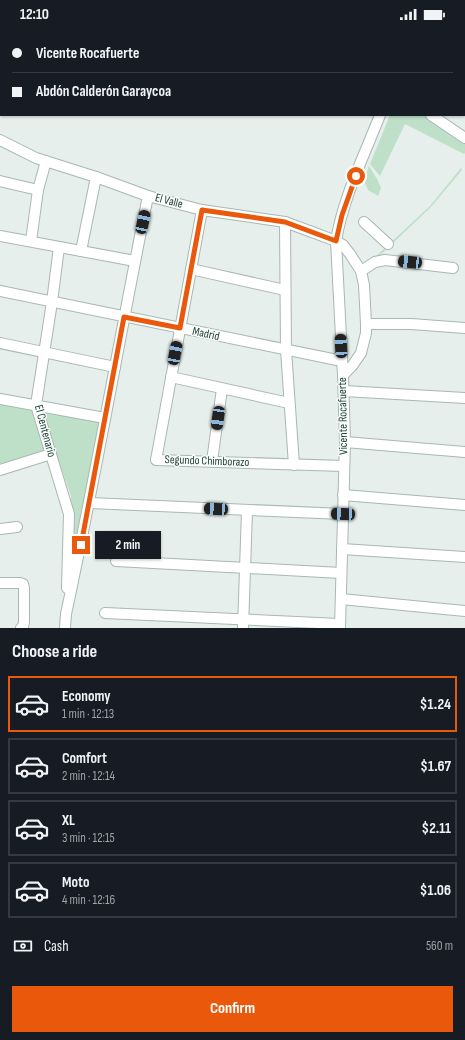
<!DOCTYPE html>
<html lang="en">
<head>
<meta charset="utf-8">
<style>
  body { margin:0; font-family:"Sofia Sans Condensed",sans-serif; background:#20242c; color:#f1f3f6; height:100vh; display:flex; flex-direction:column; font-size:15px; white-space:nowrap }
  * { box-sizing:border-box; margin:0 }
  p { font-size:13px; color:#9ea1a6 }
  .icon { flex:none; width:22px; height:22px; fill:none; stroke:currentColor; stroke-width:2; stroke-linecap:round; stroke-linejoin:round }
  .map { position:relative; height:600px; overflow:hidden }
  .side { display:flex; flex-direction:column; background:#171b24; flex:1 }
  .side>* { flex:none }
  .banner { position:absolute; left:0px; top:0px; width:465px; height:88px; box-shadow:0 1px 3px #0004; display:grid; align-content:center; height:88px; padding:0 12px; background:#171b24 }
  .end { position:absolute; width:18px; height:18px; margin:-9px; border:5px solid #ea580c; background:#fff; box-shadow:0 0 0 2px #fff }
  .from { border-radius:50% }
  .bubble { position:absolute; height:28px; border-radius:0px; background:#171b24; box-shadow:0 1px 3px #0004; font-size:13px; font-weight:700; line-height:28px; text-align:center }
  .car { position:absolute; width:12px; height:24px; margin:-12px -6px; border-radius:5px; box-shadow:0 0 3px 1px #0007; background:linear-gradient(#222 24%,#8ab4d8 0 40%,#222 0 76%,#8ab4d8 0 86%,#222 0) }
  .banner b { display:flex; align-items:center; gap:14px; height:38px; font-size:15px }
  .banner b+b { border-top:1px solid #363941 }
  .banner i { width:10px; height:10px; background:#f1f3f6 }
  ul { padding:0; list-style:none }
  li { display:flex; align-items:center; gap:12px; height:56px; margin:0 8px 6px; padding:0 4px; border:2px solid #363941; border-radius:0px }
  li div { flex:1 }
  li b { display:block; font-size:15px }
  li em { font-style:normal; font-weight:700 }
  li.selected { border-color:#ea580c }
  li>.icon { width:36px; height:36px; stroke-width:1.5 }
  h2 { padding:0 12px; font-size:18px; line-height:48px }
  .pay { display:flex; align-items:center; gap:10px; height:44px; padding:0 12px; font-size:15px }
  .pay p { margin-inline-start:auto }
  .cta { display:flex; gap:8px; margin-top:auto; padding:8px 12px }
  .cta a { flex:1; height:46px; border-radius:0px; background:#ea580c; color:#fff; font-size:16px; font-weight:700; line-height:46px; text-align:center }
  .status { display:flex; justify-content:space-between; align-items:center; height:28px; padding:0 20px; background:#171b24; direction:ltr }
  .status svg { height:11px; fill:currentColor }
  .map>svg:first-child { display:block }
  .green { fill:#bfe0c8 }
  .lines { fill:none; stroke-linecap:round; stroke-linejoin:round }
  .minor-casing { stroke:#a8b8b2; stroke-width:12 }
  .minor { stroke:#fff; stroke-width:10 }
  .route { stroke:#ea580c; stroke-width:5 }
  .labels { text-anchor:middle; dominant-baseline:central; stroke-width:3; stroke-linejoin:round; paint-order:stroke }
  .street-label { font-size:12px; fill:#24423a; stroke:#f7fbf9 }
</style>
</head>
<body>
<div class="status"><b>12:10</b><svg viewBox="0 0 49 12"><path d="M0 12V9h3v3zM5 12V6h3v6zM10 12V3h3v9zM15 12V0h3v12zM26 1h20v11H26zM47 4h2v5h-2z"/></svg></div>
<div class="map">
<svg width="465" height="600" viewBox="0 0 465 600">
  <rect width="100%" height="100%" fill="#e6efeb"/>
  <g class="green">
    <path d="M390,87H437L465,109V125L464,126L405,96L380,148L370,136Z"/>
    <path d="M369,138L377,151L381,160L378,168L368,162L364,153Z"/>
    <path d="M461,140L462,142L431,179L375,232L373,231L430,178Z"/>
    <path d="M0,374L33,381L47,425L0,439Z"/>
    <path d="M41,382L100,394L73,532L71,468Z"/>
  </g>
  <g class="lines">
    <defs>
      <g id="minor">
        <path d="M309,0L312,1"/>
        <path d="M412,1L413,0"/>
        <path d="M464,47L465,46"/>
        <path d="M431,87L465,110"/>
        <path d="M0,112L36,130L96,149L148,168L202,182L285,194L312,204L336,213L343,217L350,226L361,243L364,257L366,296V305L361,325L352,338L343,347"/>
        <path d="M0,153L38,162"/>
        <path d="M202,182L156,432L344,438"/>
        <path d="M285,194L286,322L294,437"/>
        <path d="M364,194L388,216"/>
        <path d="M0,208L135,233"/>
        <path d="M31,213L38,162L46,133"/>
        <path d="M59,219L52,274L36,377L69,486L67,560"/>
        <path d="M81,223L96,149"/>
        <path d="M191,241L285,262"/>
        <path d="M361,243L375,234L385,232L453,240"/>
        <path d="M0,263L342,333"/>
        <path d="M366,296H411L465,300"/>
        <path d="M0,315L115,339"/>
        <path d="M171,349L289,375"/>
        <path d="M344,363L465,370"/>
        <path d="M0,371L105,390"/>
        <path d="M345,414L465,424"/>
        <path d="M212,433L222,361"/>
        <path d="M0,442L51,426"/>
        <path d="M343,467L465,477"/>
        <path d="M90,475L343,486"/>
        <path d="M0,501L17,499"/>
        <path d="M342,521L465,529"/>
        <path d="M116,533L341,545"/>
        <path d="M0,555H20L23,556L24,560V594L23,599L21,600"/>
        <path d="M341,571L465,583"/>
        <path d="M105,585L340,596"/>
        <path d="M65,600L66,586C96,447 120,307 148,168"/>
        <path d="M243,600L247,483"/>
        <path d="M340,600L345,414L343,347L336,213C343,170 364,128 380,87"/>
      </g>
    </defs>
    <use href="#minor" class="minor-casing"/>
    <use href="#minor" class="minor"/>
  </g>
  <g class="lines">
    <path class="route" d="M81,517L124,289L180,300L202,182L285,194L336,213L342,187L356,148"/>
  </g>
  <g class="labels">
    <g class="street-label">
      <text transform="translate(169 173) rotate(15)">El Valle</text>
      <text transform="translate(206 306) rotate(12)">Madrid</text>
      <text transform="translate(343 388) rotate(-91)">Vicente Rocafuerte</text>
      <text transform="translate(45 403) rotate(75)">El Centenario</text>
      <text transform="translate(207 433) rotate(2)">Segundo Chimborazo</text>
    </g>
  </g>
</svg>
<i class="end from" style="left:356px;top:148px"></i>
<i class="end" style="left:81px;top:517px"></i>
<div class="bubble" style="left:95px;top:503px;width:66px">2 min</div>
<i class="car" style="left:143px;top:194px;rotate:12deg"></i>
<i class="car" style="left:410px;top:234px;rotate:276deg"></i>
<i class="car" style="left:341px;top:318px;rotate:357deg"></i>
<i class="car" style="left:175px;top:325px;rotate:11deg"></i>
<i class="car" style="left:218px;top:390px;rotate:188deg"></i>
<i class="car" style="left:216px;top:481px;rotate:273deg"></i>
<i class="car" style="left:343px;top:486px;rotate:272deg"></i>
<div class="banner">
<b><i class="from"></i>Vicente Rocafuerte</b>
<b><i></i>Abdón Calderón Garaycoa</b>
</div>
</div>
<section class="side">
<h2>Choose a ride</h2>
<ul>
<li class="selected"><svg class="icon" aria-label="car" viewBox="0 0 24 24"><path d="M5 17H2v-5l4-1 3-4h7l3 4 3 1v5h-3M9 17h6M6 11h13"/><circle cx="7" cy="17" r="2"/><circle cx="17" cy="17" r="2"/></svg><div><b>Economy</b><p>1 min · 12:13</p></div><em>$1.24</em></li>
<li><svg class="icon" aria-label="car" viewBox="0 0 24 24"><path d="M5 17H2v-5l4-1 3-4h7l3 4 3 1v5h-3M9 17h6M6 11h13"/><circle cx="7" cy="17" r="2"/><circle cx="17" cy="17" r="2"/></svg><div><b>Comfort</b><p>2 min · 12:14</p></div><em>$1.67</em></li>
<li><svg class="icon" aria-label="car" viewBox="0 0 24 24"><path d="M5 17H2v-5l4-1 3-4h7l3 4 3 1v5h-3M9 17h6M6 11h13"/><circle cx="7" cy="17" r="2"/><circle cx="17" cy="17" r="2"/></svg><div><b>XL</b><p>3 min · 12:15</p></div><em>$2.11</em></li>
<li><svg class="icon" aria-label="car" viewBox="0 0 24 24"><path d="M5 17H2v-5l4-1 3-4h7l3 4 3 1v5h-3M9 17h6M6 11h13"/><circle cx="7" cy="17" r="2"/><circle cx="17" cy="17" r="2"/></svg><div><b>Moto</b><p>4 min · 12:16</p></div><em>$1.06</em></li>
</ul>
<div class="pay"><svg class="icon" aria-label="cash" viewBox="0 0 24 24"><path d="M3 7h18v10H3z"/><circle cx="12" cy="12" r="2"/></svg>Cash<p>560 m</p></div>
<div class="cta"><a>Confirm</a></div>
</section>
</body>
</html>
